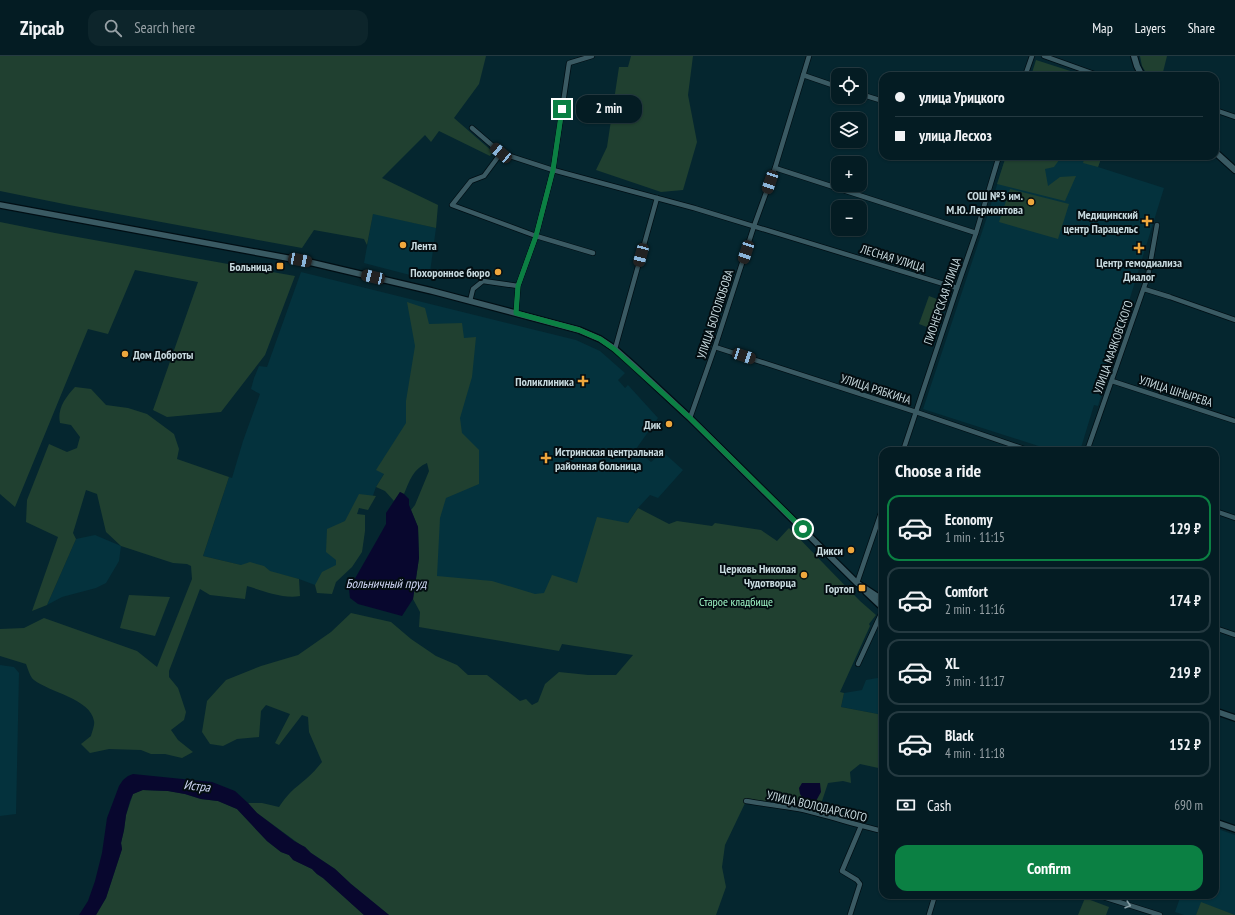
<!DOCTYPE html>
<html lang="en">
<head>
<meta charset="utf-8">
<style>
  body { margin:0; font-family:"PT Sans Narrow",sans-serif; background:#0d252b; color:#f1f3f6; height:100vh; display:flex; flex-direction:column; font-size:15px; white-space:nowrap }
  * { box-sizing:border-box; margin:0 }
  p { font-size:13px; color:#97a1a6 }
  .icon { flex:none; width:22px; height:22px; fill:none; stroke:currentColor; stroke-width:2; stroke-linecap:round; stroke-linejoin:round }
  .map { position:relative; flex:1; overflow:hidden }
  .side { position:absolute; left:879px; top:391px; width:340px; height:452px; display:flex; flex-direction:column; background:#041c23; border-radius:12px; box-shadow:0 1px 3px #0004,0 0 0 1px #253a41 }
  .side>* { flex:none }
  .top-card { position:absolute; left:879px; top:16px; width:340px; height:88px; border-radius:12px; box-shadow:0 1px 3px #0004,0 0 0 1px #253a41; display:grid; align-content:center; height:88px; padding:0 16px; background:#041c23 }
  .tools { position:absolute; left:831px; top:12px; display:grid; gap:8px }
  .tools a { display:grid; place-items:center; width:36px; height:36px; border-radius:8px; background:#041c23; box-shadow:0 1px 3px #0004,0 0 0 1px #253a41; font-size:20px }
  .end { position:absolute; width:18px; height:18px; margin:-9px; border:5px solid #0b8043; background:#fff; box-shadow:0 0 0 2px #fff }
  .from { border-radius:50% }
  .bubble { position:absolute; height:28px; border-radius:12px; background:#041c23; box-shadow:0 1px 3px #0004,0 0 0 1px #253a41; font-size:13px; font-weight:600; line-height:28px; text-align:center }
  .car { position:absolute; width:12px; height:24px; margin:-12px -6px; border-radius:5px; box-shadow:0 0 3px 1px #0007; background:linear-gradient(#222 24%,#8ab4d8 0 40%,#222 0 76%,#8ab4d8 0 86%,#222 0) }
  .top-card b { display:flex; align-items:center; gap:14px; height:38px; font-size:15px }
  .top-card b+b { border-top:1px solid #253a41 }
  .top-card i { width:10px; height:10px; background:#f1f3f6 }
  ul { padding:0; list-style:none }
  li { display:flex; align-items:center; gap:12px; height:66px; margin:0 8px 6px; padding:0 8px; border:2px solid #253a41; border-radius:12px }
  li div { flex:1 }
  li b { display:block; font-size:15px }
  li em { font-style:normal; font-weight:600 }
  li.current { border-color:#0b8043 }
  li>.icon { width:36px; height:36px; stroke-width:1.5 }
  h2 { padding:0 16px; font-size:18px; line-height:48px }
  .pay { display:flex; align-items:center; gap:10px; height:44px; padding:0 16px; font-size:15px }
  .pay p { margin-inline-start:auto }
  .cta { display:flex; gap:8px; margin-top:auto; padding:8px 16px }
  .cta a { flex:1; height:46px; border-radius:12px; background:#0b8043; color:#fff; font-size:16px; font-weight:600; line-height:46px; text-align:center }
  header { display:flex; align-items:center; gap:24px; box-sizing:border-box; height:56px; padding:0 20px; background:#041c23; border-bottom:1px solid #253a41 }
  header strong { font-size:19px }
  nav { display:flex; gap:22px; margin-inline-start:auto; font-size:14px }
  .search { width:280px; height:36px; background:#0d252b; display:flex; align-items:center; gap:10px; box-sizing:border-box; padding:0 14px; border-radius:12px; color:#97a1a6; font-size:15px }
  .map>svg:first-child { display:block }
  .built { fill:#04323d }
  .green { fill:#204030 }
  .water { fill:#08072e }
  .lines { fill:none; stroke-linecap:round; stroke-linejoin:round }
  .minor-casing { stroke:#000e14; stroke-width:6 }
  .tertiary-casing { stroke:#000e14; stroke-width:8 }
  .secondary-casing { stroke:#000e14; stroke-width:8 }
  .minor { stroke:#3a5a63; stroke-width:4.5 }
  .tertiary { stroke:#3a5a63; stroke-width:5.5 }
  .secondary { stroke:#3a5a63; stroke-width:6 }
  .oneway { stroke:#88a0a7 }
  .route { stroke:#0b8043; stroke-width:5 }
  .poi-dot { fill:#efa73d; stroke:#030d11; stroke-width:1.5 }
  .labels { text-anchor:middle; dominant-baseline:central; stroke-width:4; stroke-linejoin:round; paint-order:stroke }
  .poi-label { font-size:12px; font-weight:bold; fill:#c7d9de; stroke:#030d11; text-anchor:end }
  .street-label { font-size:12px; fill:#c7d9de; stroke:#030d11 }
  .park-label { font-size:12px; fill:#9cf3c4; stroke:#030d11 }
  .water-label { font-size:13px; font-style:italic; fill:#d1d8f6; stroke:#030d11 }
</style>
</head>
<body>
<header>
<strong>Zipcab</strong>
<div class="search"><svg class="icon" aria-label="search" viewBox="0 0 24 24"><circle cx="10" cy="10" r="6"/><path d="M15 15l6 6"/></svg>Search here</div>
<nav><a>Map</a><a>Layers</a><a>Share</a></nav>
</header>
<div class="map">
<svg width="1235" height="859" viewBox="0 0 1235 859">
  <rect width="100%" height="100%" fill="#05262f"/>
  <g class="built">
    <path d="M1006,100H1102L1098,111L1164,132L1105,323L1106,324L1098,350L1094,349L1080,395H1054L923,353L986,164Z"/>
    <path d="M373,157L436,172L429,224L364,207Z"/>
    <path d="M301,216L576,284L600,295L625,317L618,324L625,332L628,329L658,362L636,393L651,406L663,396L683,414L658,442L650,439L638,452L628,467L562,588L423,560L440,424L416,365L376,431L369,451L356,448L338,512L323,529H315L299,523L203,500L229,421L232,422L243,385L260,338L251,333L254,322L259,310L267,311Z"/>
    <path d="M95,479L121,490L119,505L106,527L96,532L62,541L47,549L76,483Z"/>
    <path d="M0,609L14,611L19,617L16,758L0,760Z"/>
    <path d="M883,621V659L841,651L844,637L862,634L866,624Z"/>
    <path d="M1215,772L1235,779V859L1201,847L1196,859H1184L1175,856L1181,839H1215Z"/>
  </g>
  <g class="green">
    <path d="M0,0H486L479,28L454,62L493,96L490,100L439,75L431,86L425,79L382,122L438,149L436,172L373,158L367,189L364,183L314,174L302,192L69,149L0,135Z"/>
    <path d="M631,0H693L688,39L697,86L683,134L661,136L596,114L607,91L619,11H628Z"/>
    <path d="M1140,0H1167L1162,20H1148L1142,10Z"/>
    <path d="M1036,4L1086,20H1031Z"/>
    <path d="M1006,100H1062L1054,111L1045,113L1048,130L1060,121L1076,120L1065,145L997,128Z"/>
    <path d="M1085,100H1102L1098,111L1083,107Z"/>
    <path d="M1010,133L1069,148L1058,183L999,166Z"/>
    <path d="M0,166L55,177L295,220L265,299L221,356L167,361L153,354L198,226L135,214L108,278L88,273L15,451L0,438Z"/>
    <path d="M929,240L942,245L932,273L919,268Z"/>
    <path d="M407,246L425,252L429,268L462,267L464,282L476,281L472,321L460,362L462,377L479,394V428L446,442L440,462L437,520L492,525L535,538L544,537L552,519L577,527L597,461L628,467L638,452L669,468L677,465L712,470L715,467L761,474L777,485L789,472L860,545L876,559L869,568L870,570L840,636L844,637L841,651L883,659V713L860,708L850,716L851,727L843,725L828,727L820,751L817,754L779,745L774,746L747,743L725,789L722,811L726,831L716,859H389L351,828L335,813L311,797L305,791L302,790L257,757L248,747H262L279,751C288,737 294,733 306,723C312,718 317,712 322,706L309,676L308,661L302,659L279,689L275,687L290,658L266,649L261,655L259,681L237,683L223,690L210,688L202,676L207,645L226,624L261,610L298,599L331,576L351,557L391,566L411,583L436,600L457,609L468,619H487L520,645L526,643L532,649L538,646L545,628L559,616L588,619H616L633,599L562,588L559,595L419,571L420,556L413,543L419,502L418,471L411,454L415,449L429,415L427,407C414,412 409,425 404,438L400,436L394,445L385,435L376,431L384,418L376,414L406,367V345L415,290Z"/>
    <path d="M75,331L91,333L106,349L128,352L147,358L174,378L179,393L177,403L229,421L203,500L241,509L250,506L264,510L270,515L299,523L300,540C283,543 264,535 247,530L245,543L210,539L200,533L169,615V621L178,632L186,656L184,664L171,674L178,684L193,696L182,702L165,698H151L141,694L109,693L90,697L81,688L91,680C92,676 95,669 94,665C91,643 49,636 34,624C30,621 28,613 26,608L0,600V573L24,572L44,562L137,595L157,611L192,523L191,510L187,508L173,507L121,490L106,476L97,438L86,434L73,477L76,483L47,549L32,555L58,481L26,466L27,444L49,388L67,396L77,392L80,381L71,369L60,367C57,353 65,342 75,331Z"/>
    <path d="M359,438L376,440L368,454L359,452L357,458L365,459V475L362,496L352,511L336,526L332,538L317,537L315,529L322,516L336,509V504L326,496L327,473L345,465Z"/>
    <path d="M129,539L170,541L155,580L120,572Z"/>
    <path d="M142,734L168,735L185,738L201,743L218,745L237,753L267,785L281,796L289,799L294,804L312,813L317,818L323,822L364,859H96L106,842L122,793L121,787L124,774L126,759L133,738Z"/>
    <path d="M1085,842L1109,851L1106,859H1078Z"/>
    <path d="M1201,846L1235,859H1196Z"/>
  </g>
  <g class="water">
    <path d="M400,436L404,438L409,443V449L418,471L419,502L413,543L402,560L358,548L350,542L349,533L377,484L386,468V457Z"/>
    <path d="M133,718L212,726L235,735L248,747L257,757L294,785L305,791L311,797L335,813L351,828L389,859H364L323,822L317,818L312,813L293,804L289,799L281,796L267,785L237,753L218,745L201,743L185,738L168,735L143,734L133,738L130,745L126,759L124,774L121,787L122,793L106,842L96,859H79L88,845L95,825L102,797L107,762L119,730L123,724L128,720Z"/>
    <path d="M802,727H820L821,736L816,745L805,746L800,738L799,732Z"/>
  </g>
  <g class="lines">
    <defs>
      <g id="minor">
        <path d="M1044,0L1100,20"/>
        <path d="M803,19L838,31"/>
        <path d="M1025,20L1032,0"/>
        <path d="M860,38L883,45"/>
        <path d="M1215,54L1235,61"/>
        <path d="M472,72L501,97L553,114L694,152L957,232"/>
        <path d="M501,97L484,120L471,125L452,149L536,180L593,197"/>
        <path d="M775,112L976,177"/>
        <path d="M1144,233L1170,241L1235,264"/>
        <path d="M470,245L473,233L483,225L518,230"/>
        <path d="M516,257L518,230L536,180L553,114L569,7L592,0"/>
        <path d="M715,291L916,356L1030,395"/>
        <path d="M615,293L657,142"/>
        <path d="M1112,325L1235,365"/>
        <path d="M690,362L715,291L754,170L775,112L809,0"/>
        <path d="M903,395L957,232L976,177L999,100"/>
        <path d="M1087,395L1142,237L1148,220L1157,169"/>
        <path d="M1215,455L1235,462"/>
        <path d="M857,527L883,451"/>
        <path d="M1215,572L1235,579"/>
        <path d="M858,608L881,558L883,552"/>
        <path d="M746,745C764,748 781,750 799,753C827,759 855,769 883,775"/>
        <path d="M1097,839L1160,859"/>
        <path d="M850,859L860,828L857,824L842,815L861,770"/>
        <path d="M929,859L935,839"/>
      </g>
      <g id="tertiary">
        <path d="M0,149L309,206L432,235L579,274L600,283L615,293L633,309L690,362L857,527L883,544"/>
        <path d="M866,536L883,552"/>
        <path d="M1215,655L1235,662"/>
        <path d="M1215,766L1235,773"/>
      </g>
      <g id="secondary">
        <path d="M1134,0L1137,10L1142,20"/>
        <path d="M1215,96L1235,114"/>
      </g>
    </defs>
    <use href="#minor" class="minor-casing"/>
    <use href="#tertiary" class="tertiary-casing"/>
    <use href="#secondary" class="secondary-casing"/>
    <use href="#minor" class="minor"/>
    <use href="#tertiary" class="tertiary"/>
    <use href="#secondary" class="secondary"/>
  </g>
  <defs><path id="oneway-chevron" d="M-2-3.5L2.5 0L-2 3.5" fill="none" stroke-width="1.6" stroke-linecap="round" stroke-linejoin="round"/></defs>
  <use class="oneway" href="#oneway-chevron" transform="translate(1128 849) rotate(17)"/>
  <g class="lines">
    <path class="route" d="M562,53L553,114L536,180L518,230L516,257L579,274L600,283L614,293L690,362L803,473"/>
  </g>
  <g class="poi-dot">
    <circle cx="1031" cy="146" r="4"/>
    <path d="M1145 159h4v4h4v4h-4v4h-4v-4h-4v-4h4z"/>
    <circle cx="403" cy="189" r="4"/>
    <path d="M1137 186h4v4h4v4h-4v4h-4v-4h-4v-4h4z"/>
    <rect x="276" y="206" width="8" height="8" rx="2"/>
    <circle cx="498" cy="216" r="4"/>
    <circle cx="125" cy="298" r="4"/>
    <path d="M581 319h4v4h4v4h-4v4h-4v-4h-4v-4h4z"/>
    <circle cx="669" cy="368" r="4"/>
    <path d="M544 396h4v4h4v4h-4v4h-4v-4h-4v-4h4z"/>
    <circle cx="851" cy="494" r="4"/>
    <circle cx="804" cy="519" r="4"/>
    <rect x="858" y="528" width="8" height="8" rx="2"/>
  </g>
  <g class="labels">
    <g class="poi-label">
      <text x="1023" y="139">СОШ №3 им.<tspan x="1023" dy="14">М.Ю. Лермонтова</tspan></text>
      <text x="1138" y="158">Медицинский<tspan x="1138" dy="14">центр Парацельс</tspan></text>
      <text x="411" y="189" text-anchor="start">Лента</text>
      <text x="1139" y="206" text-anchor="middle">Центр гемодиализа<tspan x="1139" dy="14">Диалог</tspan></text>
      <text x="272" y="210">Больница</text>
      <text x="490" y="216">Похоронное бюро</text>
      <text x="133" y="298" text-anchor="start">Дом Доброты</text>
      <text x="574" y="325">Поликлиника</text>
      <text x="661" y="368">Дик</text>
      <text x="555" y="395" text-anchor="start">Истринская центральная<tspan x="555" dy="14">районная больница</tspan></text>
      <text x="843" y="494">Дикси</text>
      <text x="796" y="512">Церковь Николая<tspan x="796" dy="14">Чудотворца</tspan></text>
      <text x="854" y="532">Гортоп</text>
    </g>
    <g class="street-label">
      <text transform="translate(893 202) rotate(17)">ЛЕСНАЯ УЛИЦА</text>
      <text transform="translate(942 245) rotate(-71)">ПИОНЕРСКАЯ УЛИЦА</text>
      <text transform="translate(715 258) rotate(-72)">УЛИЦА БОГОЛЮБОВА</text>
      <text transform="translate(1113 291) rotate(-71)">УЛИЦА МАЯКОВСКОГО</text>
      <text transform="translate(876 333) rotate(18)">УЛИЦА РЯБКИНА</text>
      <text transform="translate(1176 335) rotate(18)">УЛИЦА ШНЫРЕВА</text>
      <text transform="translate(817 750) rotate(13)">УЛИЦА ВОЛОДАРСКОГО</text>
    </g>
    <g class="park-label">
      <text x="736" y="545">Старое кладбище</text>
    </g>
    <g class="water-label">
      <text x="386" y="527">Больничный пруд</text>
      <text transform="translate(197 730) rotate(6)">Истра</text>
    </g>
  </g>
</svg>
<div class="tools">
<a><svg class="icon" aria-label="locate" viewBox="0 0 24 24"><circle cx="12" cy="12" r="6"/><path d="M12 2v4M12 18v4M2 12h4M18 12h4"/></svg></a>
<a><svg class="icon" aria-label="layers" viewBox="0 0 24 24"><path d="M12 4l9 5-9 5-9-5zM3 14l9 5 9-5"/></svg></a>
<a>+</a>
<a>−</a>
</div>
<i class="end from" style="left:803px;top:473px"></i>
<i class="end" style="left:562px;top:53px"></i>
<div class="bubble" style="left:576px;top:39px;width:66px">2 min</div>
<i class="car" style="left:501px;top:97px;rotate:310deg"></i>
<i class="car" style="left:770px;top:126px;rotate:199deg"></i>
<i class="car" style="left:746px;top:196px;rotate:198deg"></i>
<i class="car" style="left:641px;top:199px;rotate:195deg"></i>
<i class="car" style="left:300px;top:204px;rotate:101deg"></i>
<i class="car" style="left:373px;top:221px;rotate:283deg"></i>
<i class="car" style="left:744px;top:300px;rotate:108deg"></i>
<div class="top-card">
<b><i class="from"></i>улица Урицкого</b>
<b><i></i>улица Лесхоз</b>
</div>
<section class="side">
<h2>Choose a ride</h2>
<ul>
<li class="current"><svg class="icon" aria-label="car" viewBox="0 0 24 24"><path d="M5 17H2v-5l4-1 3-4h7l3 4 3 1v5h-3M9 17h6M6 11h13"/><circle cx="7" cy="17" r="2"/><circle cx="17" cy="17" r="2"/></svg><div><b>Economy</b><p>1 min · 11:15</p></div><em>129 ₽</em></li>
<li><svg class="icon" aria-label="car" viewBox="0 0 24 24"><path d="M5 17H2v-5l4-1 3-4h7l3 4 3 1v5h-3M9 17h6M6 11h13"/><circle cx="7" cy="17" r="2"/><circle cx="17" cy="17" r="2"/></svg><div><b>Comfort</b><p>2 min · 11:16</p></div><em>174 ₽</em></li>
<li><svg class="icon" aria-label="car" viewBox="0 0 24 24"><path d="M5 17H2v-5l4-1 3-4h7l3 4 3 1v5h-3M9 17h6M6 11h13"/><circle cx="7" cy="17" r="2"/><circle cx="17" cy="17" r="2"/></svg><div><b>XL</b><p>3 min · 11:17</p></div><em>219 ₽</em></li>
<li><svg class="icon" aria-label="car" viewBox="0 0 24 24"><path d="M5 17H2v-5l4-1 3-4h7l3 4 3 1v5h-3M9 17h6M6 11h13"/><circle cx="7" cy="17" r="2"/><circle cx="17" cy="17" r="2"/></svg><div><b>Black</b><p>4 min · 11:18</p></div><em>152 ₽</em></li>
</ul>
<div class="pay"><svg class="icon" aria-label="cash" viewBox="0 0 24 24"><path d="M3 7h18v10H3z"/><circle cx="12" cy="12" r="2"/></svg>Cash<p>690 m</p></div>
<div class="cta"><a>Confirm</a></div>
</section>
</div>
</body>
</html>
